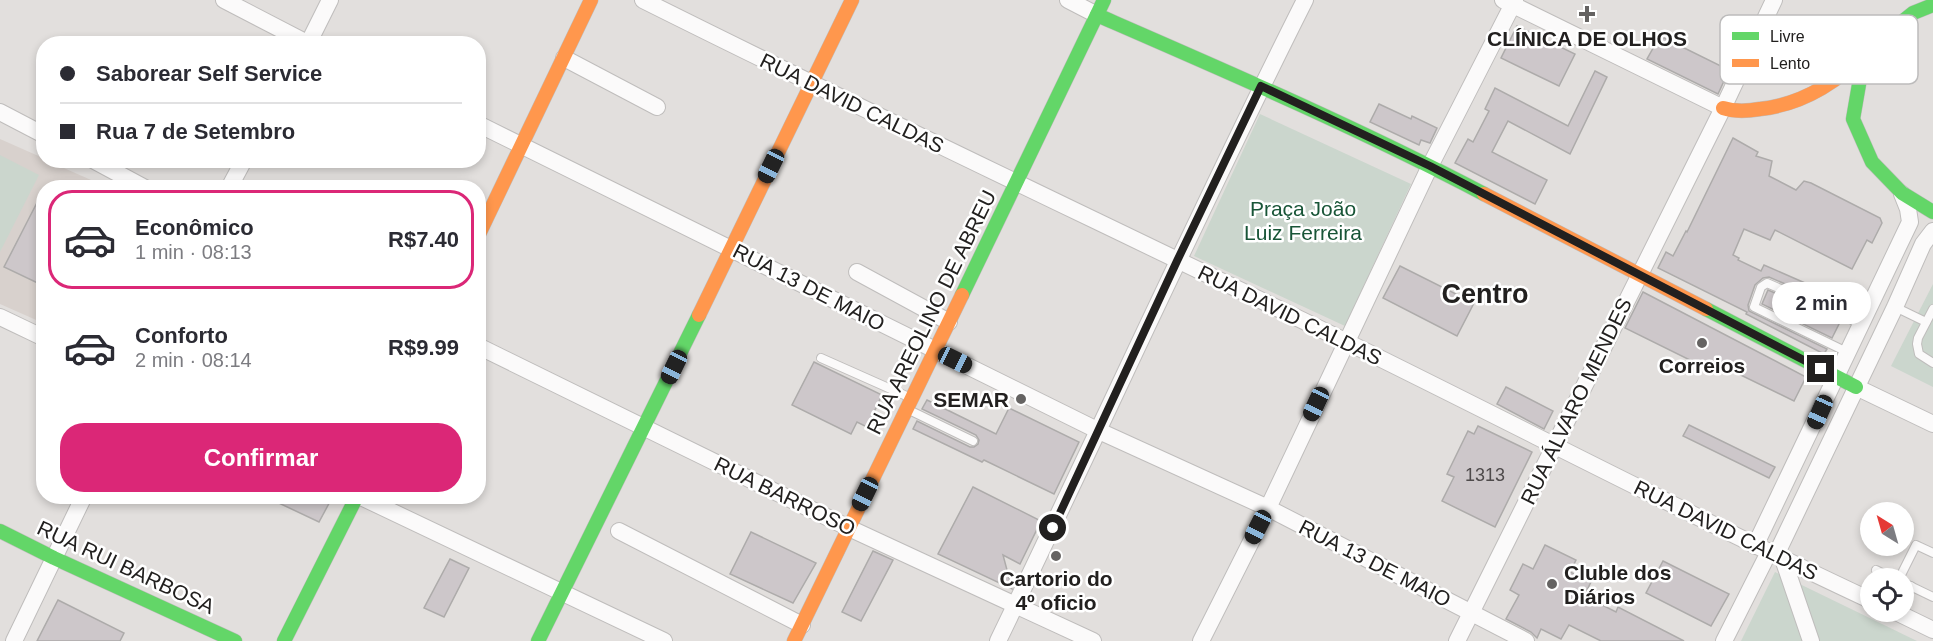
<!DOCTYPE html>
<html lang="pt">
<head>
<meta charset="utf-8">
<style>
  body { margin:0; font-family:Arial,sans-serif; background:#f2f2f3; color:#2b2b33; height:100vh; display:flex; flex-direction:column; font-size:22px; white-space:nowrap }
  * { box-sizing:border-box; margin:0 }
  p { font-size:20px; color:#7c7c81 }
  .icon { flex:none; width:33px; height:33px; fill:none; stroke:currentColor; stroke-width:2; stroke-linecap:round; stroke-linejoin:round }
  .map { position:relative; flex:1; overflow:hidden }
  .drawer { position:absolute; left:36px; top:180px; width:450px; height:324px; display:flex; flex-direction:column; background:#fff; border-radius:24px; box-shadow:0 3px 9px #0003 }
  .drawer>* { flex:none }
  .banner { position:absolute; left:36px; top:36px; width:450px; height:132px; border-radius:24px; box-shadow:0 3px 9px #0003; display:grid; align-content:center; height:132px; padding:0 24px; background:#fff }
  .needle { width:39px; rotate:323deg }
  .buttons { position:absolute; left:1860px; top:502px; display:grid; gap:12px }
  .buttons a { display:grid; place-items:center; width:54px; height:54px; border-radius:50%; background:#fff; box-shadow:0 3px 9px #0003; font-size:30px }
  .end { position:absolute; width:27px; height:27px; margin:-14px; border:8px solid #22201f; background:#fff; box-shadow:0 0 0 3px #fff }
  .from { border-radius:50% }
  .bubble { position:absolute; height:42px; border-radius:21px; background:#fff; box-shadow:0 3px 9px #0003; font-size:20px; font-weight:800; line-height:42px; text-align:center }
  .car { position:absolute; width:18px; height:36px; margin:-18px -9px; border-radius:8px; box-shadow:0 0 4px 2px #0007; background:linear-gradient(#222 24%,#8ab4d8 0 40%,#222 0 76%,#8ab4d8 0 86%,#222 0) }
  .banner b { display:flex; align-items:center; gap:21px; height:57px; font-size:22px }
  .banner b+b { border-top:2px solid #e1e1e2 }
  .banner i { width:15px; height:15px; background:#2b2b33 }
  ul { padding:10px 0 0; list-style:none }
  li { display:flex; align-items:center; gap:18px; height:99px; margin:0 12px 9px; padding:0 12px; border:3px solid transparent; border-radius:24px }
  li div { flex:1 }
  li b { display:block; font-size:22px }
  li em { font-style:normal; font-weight:800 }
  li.active { border-color:#db2777 }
  li>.icon { width:54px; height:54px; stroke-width:1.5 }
  .primary-button { display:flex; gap:12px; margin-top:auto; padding:12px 24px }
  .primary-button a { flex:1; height:69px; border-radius:24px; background:#db2777; color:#fff; font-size:24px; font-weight:800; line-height:69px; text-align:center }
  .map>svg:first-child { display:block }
  .built { fill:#d8d1cd }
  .green { fill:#cbd6cd }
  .building { fill:#cdc7ca; stroke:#adabaa; stroke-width:1.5 }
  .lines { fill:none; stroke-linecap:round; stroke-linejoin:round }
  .lane-casing { stroke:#bfbdbc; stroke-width:10 }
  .street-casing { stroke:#bfbdbc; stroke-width:18 }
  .fast-casing { stroke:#bfbdbc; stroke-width:15 }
  .slow-casing { stroke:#bfbdbc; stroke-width:15 }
  .lane { stroke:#fbfafa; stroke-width:8 }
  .street { stroke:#fbfafa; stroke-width:16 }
  .fast { stroke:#63d668; stroke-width:14 }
  .slow { stroke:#ff974d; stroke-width:14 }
  .route { stroke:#22201f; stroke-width:8 }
  .poi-dot { fill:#656362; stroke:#fff; stroke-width:2 }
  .labels { text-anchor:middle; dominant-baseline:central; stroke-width:5; stroke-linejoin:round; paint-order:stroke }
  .number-label { font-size:18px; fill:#4e4a4b }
  .poi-label { font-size:21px; font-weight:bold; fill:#22201f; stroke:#fff }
  .street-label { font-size:21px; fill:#22201f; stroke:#fff }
  .park-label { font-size:21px; fill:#185537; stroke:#fff }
  .district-label { font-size:27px; font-weight:bold; fill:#22201f; stroke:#fff }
  .key { fill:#fff; stroke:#bdbcbc; stroke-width:1.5 }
  .key-label { font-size:16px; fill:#22201f }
</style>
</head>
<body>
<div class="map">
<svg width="1933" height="641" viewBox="0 0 1933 641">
  <rect width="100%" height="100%" fill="#e2dfdd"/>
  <path class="built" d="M0,139L43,158L44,160L48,161L107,187L44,188L43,323L0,304Z"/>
  <g class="green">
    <path d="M1260,114L1411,184L1345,326L1194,256Z"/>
    <path d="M0,155L39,175L0,252Z"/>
    <path d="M1933,284V387L1891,366Z"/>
    <path d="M1775,572L1917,641H1741Z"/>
  </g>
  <g class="building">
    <path d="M1517,26L1575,54L1559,86L1501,58Z"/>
    <path d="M1660,36L1729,70L1718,94L1647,59Z"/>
    <path d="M1595,71L1607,77L1570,154L1508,121L1492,152L1547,180L1535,204L1455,163L1468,139L1473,142L1489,111L1485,109L1495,88L1568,126Z"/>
    <path d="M1379,104L1411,119L1412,116L1437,128L1430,143L1421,140L1419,145L1370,122Z"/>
    <path d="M1733,138L1758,152L1756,156L1772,161L1769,176L1796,190L1804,181L1811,183L1880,218L1882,223L1872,243L1867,240L1852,269L1775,230L1770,240L1744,229L1733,255L1739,258L1738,260L1761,271L1764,265L1846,301L1843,309L1769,277L1763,278L1755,285L1748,305L1749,311L1827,349L1824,354L1746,314L1747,312L1658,268L1666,252L1673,256L1686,231L1687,232Z"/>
    <path d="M44,189V286L4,267Z"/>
    <path d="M1400,266L1474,303L1457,336L1383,298Z"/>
    <path d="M1768,290L1839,321V324L1832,338L1762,304Z"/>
    <path d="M1643,292L1806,377L1794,401L1712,361L1708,369L1625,328Z"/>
    <path d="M814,362L882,395L867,427L857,422L851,434L792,405Z"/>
    <path d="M1506,387L1553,411L1544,429L1497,404Z"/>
    <path d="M927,400L996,434L1009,408L1079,442L1054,494L984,460L982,462L913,429L917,421L970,447H974L978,444L979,440L976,435L922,409Z"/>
    <path d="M1689,425L1775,467L1769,478L1683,436Z"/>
    <path d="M1478,426L1532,452L1495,527L1442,501L1454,477L1447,474L1468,431L1474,434Z"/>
    <path d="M973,487L1041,521L1020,564L1003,555L1012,589L938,554Z"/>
    <path d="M264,496H333L319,522Z"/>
    <path d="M751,532L816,563L793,603L730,574Z"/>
    <path d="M1545,545L1576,560L1570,572L1591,582L1584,596L1616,612L1618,607L1684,641H1601L1569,625L1561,639L1541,629L1537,638L1531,632L1506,619L1519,595L1510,590L1523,564L1533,569Z"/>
    <path d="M873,551L893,560L861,621L842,612Z"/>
    <path d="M450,559L469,568L444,617L424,608Z"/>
    <path d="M1663,561L1729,594L1711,626L1646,593Z"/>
    <path d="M58,600L124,633L120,641H37Z"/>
  </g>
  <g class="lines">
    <defs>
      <g id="lane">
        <path d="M1895,307L1926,322"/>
        <path d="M1933,309L1918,338L1917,344L1919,354L1933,363"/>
        <path d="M1847,352L1754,307L1761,287L1767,283L1861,324"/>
        <path d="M821,358L911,398"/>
        <path d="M909,410L973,441"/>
        <path d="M1876,570L1894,579"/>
        <path d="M1899,579L1916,545L1933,553"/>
        <path d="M1904,583L1933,597"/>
        <path d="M1904,601L1911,586"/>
      </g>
      <g id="street">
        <path d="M224,0L309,44"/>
        <path d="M643,0C879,118 1117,230 1353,345C1526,430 1696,519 1870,600"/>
        <path d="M1068,0L1097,15"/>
        <path d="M1503,0L1723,108"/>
        <path d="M308,44L330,0"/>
        <path d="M564,58L657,107"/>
        <path d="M0,112L44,135"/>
        <path d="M478,124L1099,431L1268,508L1526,641"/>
        <path d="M93,160L145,188"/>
        <path d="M229,188L244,160"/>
        <path d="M857,272L949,322"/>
        <path d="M0,317L44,338"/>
        <path d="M478,346L849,528L1093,641"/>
        <path d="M1856,387L1933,424"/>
        <path d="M359,496L664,641"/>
        <path d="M619,531L802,625"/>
        <path d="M1755,546L1910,222L1908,209L1902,194"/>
        <path d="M1776,555L1895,307L1923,244L1933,231"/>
        <path d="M1783,559L1811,641"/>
        <path d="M1896,612L1933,630"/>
        <path d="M14,641L84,496"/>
        <path d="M998,641C1101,428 1198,212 1305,0"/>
        <path d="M1201,641L1268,508L1430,166L1515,0"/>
        <path d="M1457,641L1723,108L1774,0"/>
        <path d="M1724,641L1769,552"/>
      </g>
      <g id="fast">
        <path d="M1933,5L1913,13L1883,37L1862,67L1853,119L1872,162L1902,193L1933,212"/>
        <path d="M1097,15C1228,72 1358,128 1484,194"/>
        <path d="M962,295L1104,0"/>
        <path d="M1706,309L1856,387"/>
        <path d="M0,531L54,558L235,641"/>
        <path d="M284,641L357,496"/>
        <path d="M538,641L699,315"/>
      </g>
      <g id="slow">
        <path d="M1723,108C1735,112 1748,111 1760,109C1806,104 1841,79 1873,47"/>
        <path d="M1484,194L1706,309"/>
        <path d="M478,236L591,0"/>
        <path d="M699,315L852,0"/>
        <path d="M794,641L962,295"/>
      </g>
    </defs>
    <use href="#lane" class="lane-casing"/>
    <use href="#street" class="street-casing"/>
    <use href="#fast" class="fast-casing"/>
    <use href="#slow" class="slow-casing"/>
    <use href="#lane" class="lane"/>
    <use href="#street" class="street"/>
    <use href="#fast" class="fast"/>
    <use href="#slow" class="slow"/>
  </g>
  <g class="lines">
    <path class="route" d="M1053,528L1177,261L1261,86L1430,166L1821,369"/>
  </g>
  <g class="poi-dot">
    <path d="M1584 5h6v6h6v6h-6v6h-6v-6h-6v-6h6z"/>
    <circle cx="1702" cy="343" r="6"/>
    <circle cx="1021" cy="399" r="6"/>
    <circle cx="1056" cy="556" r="6"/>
    <circle cx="1552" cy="584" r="6"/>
  </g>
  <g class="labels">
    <g class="number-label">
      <text x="1485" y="475">1313</text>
    </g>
    <g class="poi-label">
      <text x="1587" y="38">CLÍNICA DE OLHOS</text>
      <text x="1702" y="365">Correios</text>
      <text x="1009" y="399" text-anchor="end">SEMAR</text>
      <text x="1564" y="572" text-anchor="start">Cluble dos<tspan x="1564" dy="24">Diários</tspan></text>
      <text x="1056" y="578">Cartorio do<tspan x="1056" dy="24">4º oficio</tspan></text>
    </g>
    <g class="street-label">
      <text transform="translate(852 103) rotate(26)">RUA DAVID CALDAS</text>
      <text transform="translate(809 287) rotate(27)">RUA 13 DE MAIO</text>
      <text transform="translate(931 312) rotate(-64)">RUA AREOLINO DE ABREU</text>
      <text transform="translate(1290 315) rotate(26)">RUA DAVID CALDAS</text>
      <text transform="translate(1576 401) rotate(-64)">RUA ÁLVARO MENDES</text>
      <text transform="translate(785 496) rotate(26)">RUA BARROSO</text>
      <text transform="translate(1726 530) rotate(26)">RUA DAVID CALDAS</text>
      <text transform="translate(1375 563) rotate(27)">RUA 13 DE MAIO</text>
      <text transform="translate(126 567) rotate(25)">RUA RUI BARBOSA</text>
    </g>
    <g class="park-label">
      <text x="1303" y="208">Praça João<tspan x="1303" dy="24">Luiz Ferreira</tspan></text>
    </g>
    <g class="district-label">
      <text x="1485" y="294">Centro</text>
    </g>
  </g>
  <rect x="1720" y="15" width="198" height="69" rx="9" class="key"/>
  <rect x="1732" y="32" width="27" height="8" fill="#63d668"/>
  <rect x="1732" y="59" width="27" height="8" fill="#ff974d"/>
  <g class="key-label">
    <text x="1770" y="42">Livre</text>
    <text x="1770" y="69">Lento</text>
  </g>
</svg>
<div class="buttons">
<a><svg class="needle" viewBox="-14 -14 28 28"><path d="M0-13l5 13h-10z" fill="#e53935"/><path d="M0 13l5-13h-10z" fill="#7c7c81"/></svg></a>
<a><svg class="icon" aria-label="locate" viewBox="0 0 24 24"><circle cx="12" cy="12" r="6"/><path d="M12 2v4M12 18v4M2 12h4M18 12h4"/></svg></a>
</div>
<i class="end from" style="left:1053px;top:528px"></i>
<i class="end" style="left:1821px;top:369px"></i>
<div class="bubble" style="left:1772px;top:282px;width:99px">2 min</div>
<i class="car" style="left:771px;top:166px;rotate:206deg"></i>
<i class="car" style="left:955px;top:360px;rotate:116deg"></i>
<i class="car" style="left:674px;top:367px;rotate:206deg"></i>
<i class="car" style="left:1316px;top:404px;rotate:205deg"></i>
<i class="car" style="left:1820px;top:412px;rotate:204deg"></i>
<i class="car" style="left:865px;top:494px;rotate:206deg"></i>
<i class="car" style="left:1258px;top:527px;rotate:207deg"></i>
<div class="banner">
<b><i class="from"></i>Saborear Self Service</b>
<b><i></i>Rua 7 de Setembro</b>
</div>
<section class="drawer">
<ul>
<li class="active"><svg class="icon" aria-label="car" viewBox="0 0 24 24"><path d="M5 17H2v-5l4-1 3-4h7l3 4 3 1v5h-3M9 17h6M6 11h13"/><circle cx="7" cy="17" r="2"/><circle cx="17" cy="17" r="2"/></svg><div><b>Econômico</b><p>1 min · 08:13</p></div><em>R$7.40</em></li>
<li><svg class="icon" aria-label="car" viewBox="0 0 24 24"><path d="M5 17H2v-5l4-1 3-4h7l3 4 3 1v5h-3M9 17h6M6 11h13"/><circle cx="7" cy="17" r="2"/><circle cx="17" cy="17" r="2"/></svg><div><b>Conforto</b><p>2 min · 08:14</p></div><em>R$9.99</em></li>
</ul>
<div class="primary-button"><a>Confirmar</a></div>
</section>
</div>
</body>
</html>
